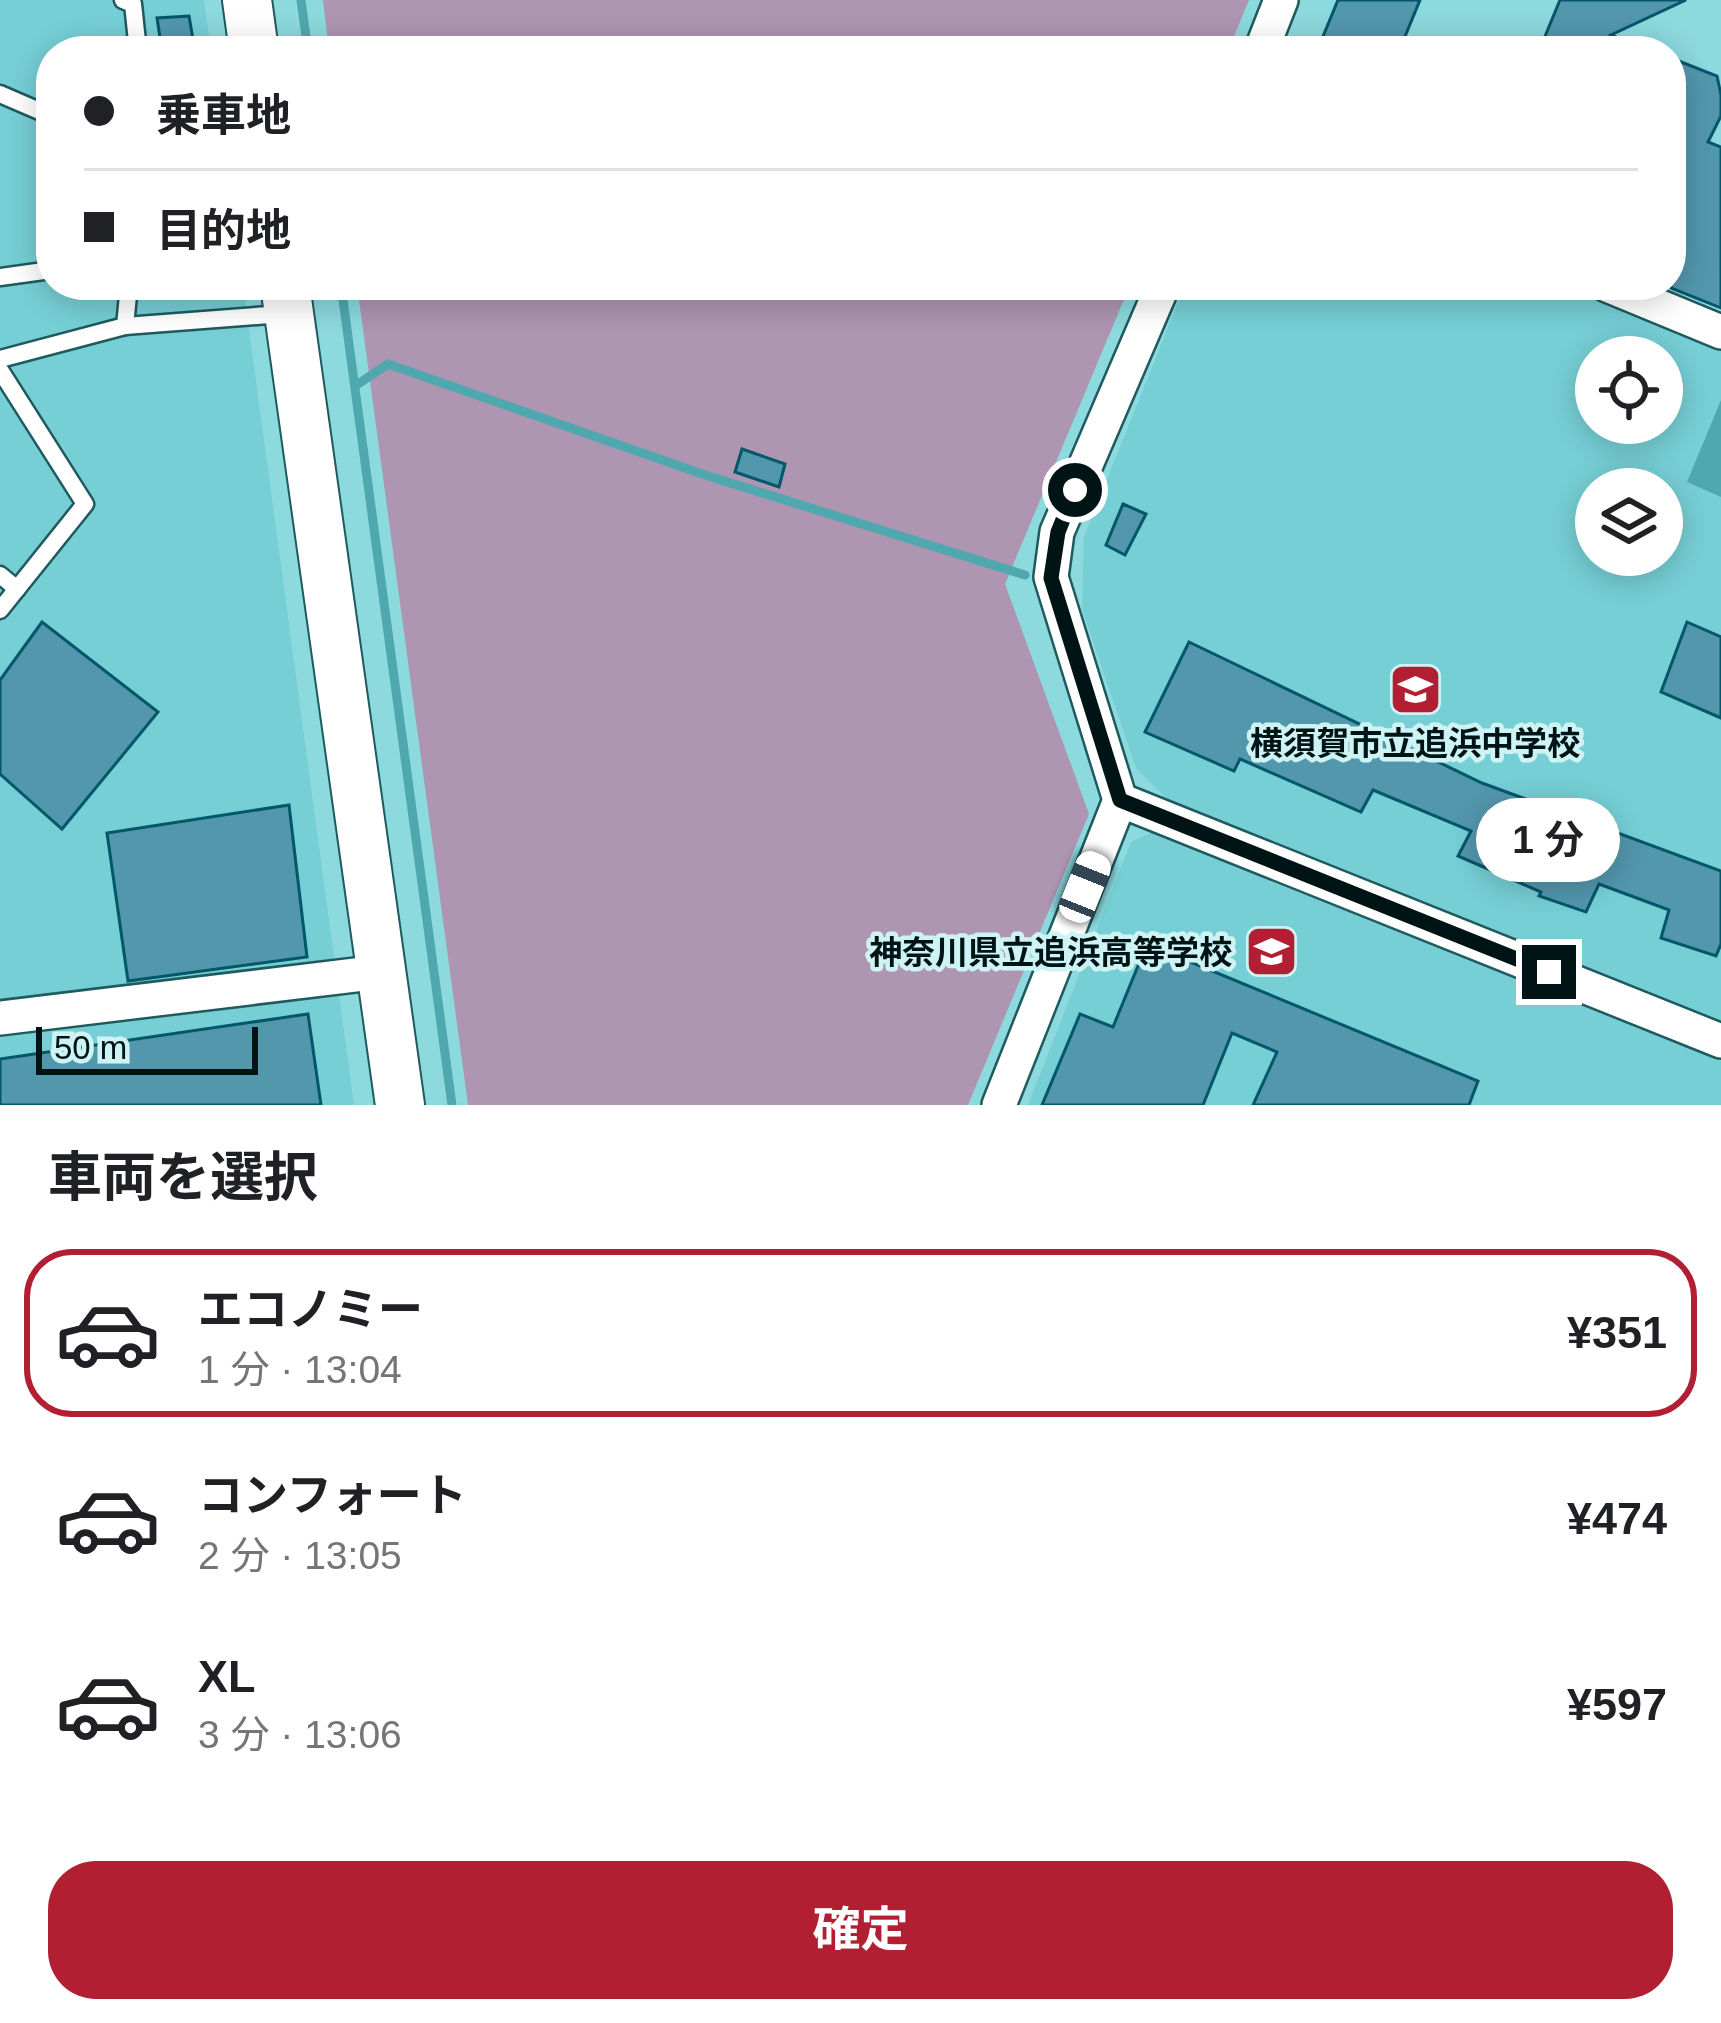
<!DOCTYPE html>
<html lang="ja">
<head>
<meta charset="utf-8">
<style>
  body { margin:0; font-family:Helvetica,"Noto Sans JP",sans-serif; background:#f2f2f2; color:#202124; height:100vh; display:flex; flex-direction:column; font-size:45px; white-space:nowrap }
  * { box-sizing:border-box; margin:0 }
  p { font-size:39px; color:#757577 }
  .icon { flex:none; width:66px; height:66px; fill:none; stroke:currentColor; stroke-width:2; stroke-linecap:round; stroke-linejoin:round }
  .map { position:relative; height:1105px; overflow:hidden }
  .drawer { display:flex; flex-direction:column; background:#fff; flex:1 }
  .drawer>* { flex:none }
  .banner { position:absolute; left:36px; top:36px; width:1650px; height:264px; border-radius:48px; box-shadow:0 6px 30px #0003; display:grid; align-content:center; height:264px; padding:0 48px; background:#fff }
  .fabs { position:absolute; left:1575px; top:336px; display:grid; gap:24px }
  .fabs a { display:grid; place-items:center; width:108px; height:108px; border-radius:50%; background:#fff; box-shadow:0 6px 30px #0003; font-size:60px }
  .scale { position:absolute; left:36px; bottom:30px; width:222px; box-sizing:border-box; padding-left:12px; border:6px solid #001415; border-top:0; font-size:33px; line-height:42px; white-space:nowrap; color:#001415; -webkit-text-stroke:9px #cef3f5; paint-order:stroke }
  .end { position:absolute; width:54px; height:54px; margin:-27px; border:15px solid #001415; background:#fff; box-shadow:0 0 0 6px #fff }
  .from { border-radius:50% }
  .bubble { position:absolute; height:84px; border-radius:42px; background:#fff; box-shadow:0 6px 30px #0003; font-size:39px; font-weight:700; line-height:84px; text-align:center }
  .car { position:absolute; width:36px; height:72px; margin:-36px -18px; border-radius:15px; box-shadow:0 0 9px 3px #0007; background:linear-gradient(#fff 24%,#345 0 40%,#fff 0 76%,#345 0 86%,#fff 0) }
  .banner b { display:flex; align-items:center; gap:42px; height:114px; font-size:45px }
  .banner b+b { border-top:3px solid #e0e0e0 }
  .banner i { width:30px; height:30px; background:#202124 }
  ul { padding:0; list-style:none }
  li { display:flex; align-items:center; gap:36px; height:168px; margin:0 24px 18px; padding:0 24px; border:6px solid transparent; border-radius:48px }
  li div { flex:1 }
  li b { display:block; font-size:45px }
  li em { font-style:normal; font-weight:700 }
  li.selected { border-color:#b21f32 }
  li>.icon { width:108px; height:108px; stroke-width:1.5 }
  h2 { padding:0 48px; font-size:54px; line-height:144px }
  .action { display:flex; gap:24px; margin-top:auto; padding:24px 48px }
  .action a { flex:1; height:138px; border-radius:48px; background:#b21f32; color:#fff; font-size:48px; font-weight:700; line-height:138px; text-align:center }
  .map>svg:first-child { display:block }
  .built { fill:#76cfd5; fill-rule:evenodd }
  .green { fill:#ae95b2 }
  .water { fill:#4fa8ae }
  .lines { fill:none; stroke-linecap:round; stroke-linejoin:round }
  .stream { stroke:#4fa8ae; stroke-width:9 }
  .building { fill:#5397ad; stroke:#03576b; stroke-width:3 }
  .lane-casing { stroke:#1e5a5e; stroke-width:21 }
  .street-casing { stroke:#1e5a5e; stroke-width:38 }
  .secondary-casing { stroke:#1e5a5e; stroke-width:52 }
  .lane { stroke:#fff; stroke-width:16 }
  .street { stroke:#fff; stroke-width:33 }
  .secondary { stroke:#fff; stroke-width:48 }
  .route { stroke:#001415; stroke-width:15 }
  .labels { text-anchor:middle; dominant-baseline:central; stroke-width:9; stroke-linejoin:round; paint-order:stroke }
  .poi-label { font-size:33px; font-weight:bold; fill:#001415; stroke:#cef3f5 }
</style>
</head>
<body>
<div class="map">
<svg width="1721" height="1105" viewBox="0 0 1721 1105">
  <rect width="100%" height="100%" fill="#8cd9de"/>
  <g class="built">
    <path d="M0,0H204L211,51H51V285H243L354,1105H0Z"/>
    <path d="M1185,285H1561L1721,350V1028L1169,801L1136,768L1082,609L1084,537ZM1596,357H1662V423H1596ZM1596,489H1662V555H1596Z"/>
    <path d="M1156,830L1721,1061V1105H1028L1131,842Z"/>
  </g>
  <g class="green">
    <path d="M323,0H1249L1228,51H329Z"/>
    <path d="M357,285H1130L1005,584L1089,814L968,1105H468Z"/>
  </g>
  <path class="water" d="M1721,400V497L1687,482Z"/>
  <g class="lines">
    <g class="stream">
      <path d="M301,0L308,51"/>
      <path d="M341,285L452,1105"/>
      <path d="M355,386L388,364L705,475L1025,575"/>
    </g>
  </g>
  <g class="building">
    <path d="M1338,0H1420L1399,51H1317Z"/>
    <path d="M1560,0H1686L1611,35L1648,51H1539Z"/>
    <path d="M189,16L195,51H162L157,18Z"/>
    <path d="M1671,58L1717,76L1721,95V116L1708,142L1721,147V308L1671,288Z"/>
    <path d="M742,449L785,464L779,487L735,472Z"/>
    <path d="M1123,504L1146,514L1125,555L1106,545Z"/>
    <path d="M42,622L158,712L62,829L0,774V680Z"/>
    <path d="M1687,622L1721,637V718L1661,692Z"/>
    <path d="M1189,642L1482,783L1721,871V944L1716,956L1661,938L1669,910L1599,884L1586,912L1539,896L1541,892L1458,856L1471,831L1373,790L1361,812L1240,759L1234,771L1145,732Z"/>
    <path d="M289,805L307,957L128,981L107,833Z"/>
    <path d="M1147,944L1478,1081L1469,1105H1253L1277,1052L1232,1033L1203,1105H1042L1080,1014L1113,1027Z"/>
    <path d="M308,1014L321,1105H0V1059Z"/>
  </g>
  <g class="lines">
    <defs>
      <g id="lane">
        <path d="M123,0L133,4L138,51"/>
        <path d="M0,94L51,116"/>
        <path d="M0,277L51,270"/>
        <path d="M125,326L282,314"/>
        <path d="M0,359L125,326L129,285"/>
        <path d="M0,370L85,504L0,610"/>
        <path d="M0,575L17,589"/>
      </g>
      <g id="street">
        <path d="M1261,51L1281,0"/>
        <path d="M1163,285L1057,532L1051,577L1120,800L1721,1041"/>
        <path d="M1607,285L1721,332"/>
        <path d="M0,1018L380,972"/>
        <path d="M999,1105L1120,800"/>
      </g>
      <g id="secondary">
        <path d="M247,0L254,51"/>
        <path d="M285,285L400,1105"/>
      </g>
    </defs>
    <use href="#lane" class="lane-casing"/>
    <use href="#street" class="street-casing"/>
    <use href="#secondary" class="secondary-casing"/>
    <use href="#lane" class="lane"/>
    <use href="#street" class="street"/>
    <use href="#secondary" class="secondary"/>
  </g>
  <g class="lines">
    <path class="route" d="M1075,490L1058,532L1051,578L1120,800L1549,972"/>
  </g>
  <defs>
    <symbol id="school-square" viewBox="-11 -11 22 22"><rect x="-9" y="-9" width="18" height="18" rx="4" fill="#b21f32" stroke="#cef3f5"/><path d="M0-5L7-2L0 1L-7-2ZM-4 1L0 2.5L4 1V4Q0 6-4 4Z" fill="#fff"/></symbol>
  </defs>
  <g fill-rule="evenodd">
    <use href="#school-square" x="1386" y="660" width="59" height="59"/>
    <use href="#school-square" x="1242" y="922" width="59" height="59"/>
  </g>
  <g class="labels">
    <g class="poi-label">
      <text x="1415" y="743">横須賀市立追浜中学校</text>
      <text x="1232" y="952" text-anchor="end">神奈川県立追浜高等学校</text>
    </g>
  </g>
</svg>
<div class="fabs">
<a><svg class="icon" aria-label="locate" viewBox="0 0 24 24"><circle cx="12" cy="12" r="6"/><path d="M12 2v4M12 18v4M2 12h4M18 12h4"/></svg></a>
<a><svg class="icon" aria-label="layers" viewBox="0 0 24 24"><path d="M12 4l9 5-9 5-9-5zM3 14l9 5 9-5"/></svg></a>
</div>
<div class="scale">50 m</div>
<i class="end from" style="left:1075px;top:490px"></i>
<i class="end" style="left:1549px;top:972px"></i>
<div class="bubble" style="left:1476px;top:798px;width:144px">1 分</div>
<i class="car" style="left:1085px;top:887px;rotate:22deg"></i>
<div class="banner">
<b><i class="from"></i>乗車地</b>
<b><i></i>目的地</b>
</div>
</div>
<section class="drawer">
<h2>車両を選択</h2>
<ul>
<li class="selected"><svg class="icon" aria-label="car" viewBox="0 0 24 24"><path d="M5 17H2v-5l4-1 3-4h7l3 4 3 1v5h-3M9 17h6M6 11h13"/><circle cx="7" cy="17" r="2"/><circle cx="17" cy="17" r="2"/></svg><div><b>エコノミー</b><p>1 分 · 13:04</p></div><em>¥351</em></li>
<li><svg class="icon" aria-label="car" viewBox="0 0 24 24"><path d="M5 17H2v-5l4-1 3-4h7l3 4 3 1v5h-3M9 17h6M6 11h13"/><circle cx="7" cy="17" r="2"/><circle cx="17" cy="17" r="2"/></svg><div><b>コンフォート</b><p>2 分 · 13:05</p></div><em>¥474</em></li>
<li><svg class="icon" aria-label="car" viewBox="0 0 24 24"><path d="M5 17H2v-5l4-1 3-4h7l3 4 3 1v5h-3M9 17h6M6 11h13"/><circle cx="7" cy="17" r="2"/><circle cx="17" cy="17" r="2"/></svg><div><b>XL</b><p>3 分 · 13:06</p></div><em>¥597</em></li>
</ul>
<div class="action"><a>確定</a></div>
</section>
</body>
</html>
